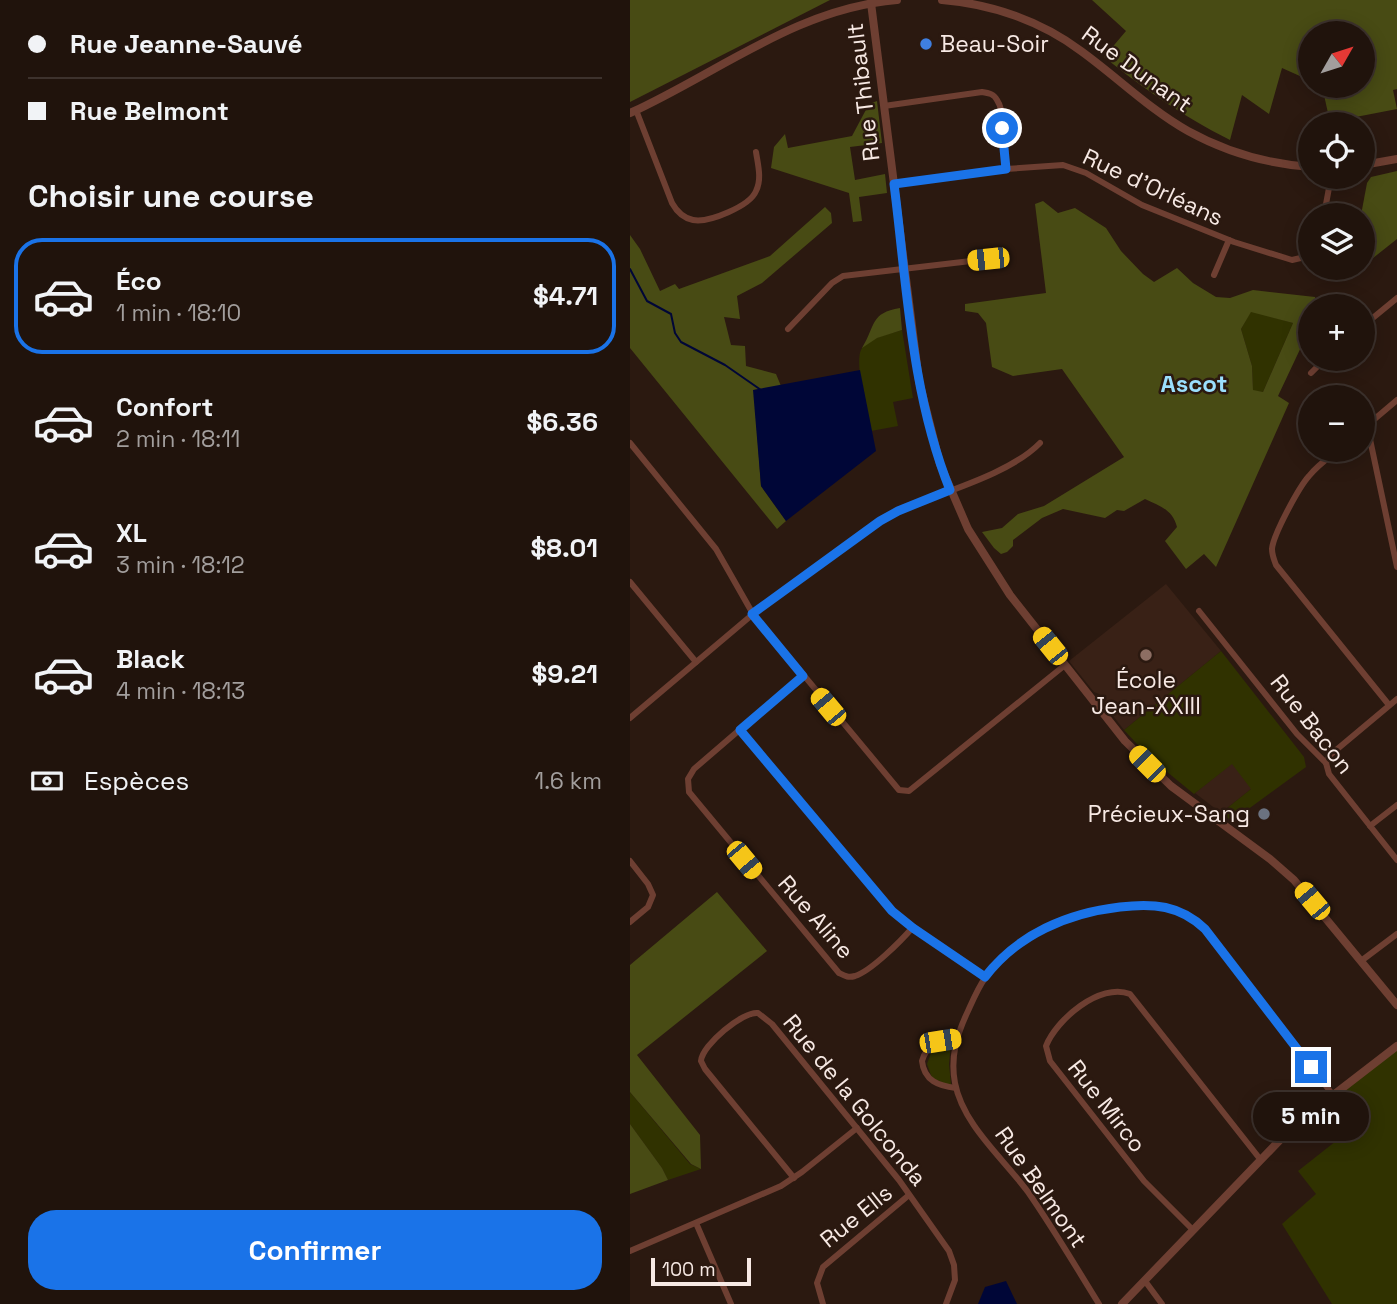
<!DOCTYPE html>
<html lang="fr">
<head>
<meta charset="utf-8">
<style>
  body { margin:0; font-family:"Space Grotesk",sans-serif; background:#2d201a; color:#f1f3f6; height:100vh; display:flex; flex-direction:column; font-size:26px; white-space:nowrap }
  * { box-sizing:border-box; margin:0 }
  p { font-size:23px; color:#a29e9d }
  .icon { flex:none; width:38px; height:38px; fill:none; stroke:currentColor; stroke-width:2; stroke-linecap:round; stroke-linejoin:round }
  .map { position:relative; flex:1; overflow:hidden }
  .side { display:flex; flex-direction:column; background:#20130c; width:630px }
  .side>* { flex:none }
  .banner { display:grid; align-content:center; height:154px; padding:0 28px; background:#20130c }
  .needle { width:46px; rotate:51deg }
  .buttons { position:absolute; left:668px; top:21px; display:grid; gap:14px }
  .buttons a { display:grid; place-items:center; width:77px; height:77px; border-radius:50%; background:#20130c; box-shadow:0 4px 18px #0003,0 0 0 2px #3d322d; font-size:35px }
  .scale { position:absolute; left:21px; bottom:18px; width:100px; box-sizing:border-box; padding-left:7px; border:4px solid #f7e9e4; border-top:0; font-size:19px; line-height:24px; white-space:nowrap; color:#f7e9e4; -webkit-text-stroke:5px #2b1910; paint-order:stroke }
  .end { position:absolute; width:32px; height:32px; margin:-16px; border:9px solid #1a73e8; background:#fff; box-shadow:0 0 0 4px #fff }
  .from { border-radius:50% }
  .bubble { position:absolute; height:49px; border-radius:24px; background:#20130c; box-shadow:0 4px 18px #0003,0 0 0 2px #3d322d; font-size:23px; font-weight:700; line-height:49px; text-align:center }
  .car { position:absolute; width:21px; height:42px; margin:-21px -10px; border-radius:9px; box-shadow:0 0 5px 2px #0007; background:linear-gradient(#f5c518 24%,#345 0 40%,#f5c518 0 76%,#345 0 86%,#f5c518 0) }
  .banner b { display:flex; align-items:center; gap:24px; height:66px; font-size:26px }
  .banner b+b { border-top:2px solid #3d322d }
  .banner i { width:18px; height:18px; background:#f1f3f6 }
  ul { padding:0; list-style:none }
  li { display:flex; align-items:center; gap:21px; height:116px; margin:0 14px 10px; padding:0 14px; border:4px solid transparent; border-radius:28px }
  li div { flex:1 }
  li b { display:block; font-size:26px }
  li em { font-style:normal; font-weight:700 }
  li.on { border-color:#1a73e8 }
  li>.icon { width:63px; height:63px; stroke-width:1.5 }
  h2 { padding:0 28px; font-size:32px; line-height:84px }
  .pay { display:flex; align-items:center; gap:18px; height:77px; padding:0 28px; font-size:26px }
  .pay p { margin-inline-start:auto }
  .cta { display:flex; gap:14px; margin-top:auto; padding:14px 28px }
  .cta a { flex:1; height:80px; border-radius:28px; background:#1a73e8; color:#fff; font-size:28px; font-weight:700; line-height:80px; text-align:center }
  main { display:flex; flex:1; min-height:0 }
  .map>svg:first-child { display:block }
  .built { fill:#392116 }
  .green { fill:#303200 }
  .forest { fill:#484b14; fill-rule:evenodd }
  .water { fill:#000637 }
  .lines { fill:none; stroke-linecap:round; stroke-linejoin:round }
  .stream { stroke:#000637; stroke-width:2 }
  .minor { stroke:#6e3f32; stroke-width:6 }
  .tertiary { stroke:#6e3f32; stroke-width:8 }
  .route { stroke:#1a73e8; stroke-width:9 }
  .shop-dot { fill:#3f7fe0; stroke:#2b1910; stroke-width:2.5 }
  .education-dot { fill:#8d6e63; stroke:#2b1910; stroke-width:2.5 }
  .worship-dot { fill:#6b7280; stroke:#2b1910; stroke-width:2.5 }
  .labels { text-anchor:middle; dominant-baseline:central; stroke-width:5; stroke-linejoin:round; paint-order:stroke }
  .poi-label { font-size:23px; fill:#f7e9e4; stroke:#2b1910; text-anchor:start }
  .street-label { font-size:23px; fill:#f7e9e4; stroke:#2b1910 }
  .neighbourhood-label { font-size:24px; font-weight:bold; fill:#9bdffd; stroke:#2b1910 }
</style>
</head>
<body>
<main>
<section class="side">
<div class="banner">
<b><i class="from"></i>Rue Jeanne-Sauvé</b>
<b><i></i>Rue Belmont</b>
</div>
<h2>Choisir une course</h2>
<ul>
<li class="on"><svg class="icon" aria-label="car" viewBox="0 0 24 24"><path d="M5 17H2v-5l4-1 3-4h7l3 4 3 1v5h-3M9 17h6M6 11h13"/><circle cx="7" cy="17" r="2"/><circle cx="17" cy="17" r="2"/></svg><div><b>Éco</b><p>1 min · 18:10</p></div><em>$4.71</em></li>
<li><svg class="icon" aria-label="car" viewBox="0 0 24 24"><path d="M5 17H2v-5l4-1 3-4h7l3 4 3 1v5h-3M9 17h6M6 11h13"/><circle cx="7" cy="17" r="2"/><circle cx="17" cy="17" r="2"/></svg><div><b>Confort</b><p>2 min · 18:11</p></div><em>$6.36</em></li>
<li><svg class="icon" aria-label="car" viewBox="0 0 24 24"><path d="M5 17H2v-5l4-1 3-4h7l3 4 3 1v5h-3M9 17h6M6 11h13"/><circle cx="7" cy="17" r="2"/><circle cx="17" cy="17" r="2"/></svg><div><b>XL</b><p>3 min · 18:12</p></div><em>$8.01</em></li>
<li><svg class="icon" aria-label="car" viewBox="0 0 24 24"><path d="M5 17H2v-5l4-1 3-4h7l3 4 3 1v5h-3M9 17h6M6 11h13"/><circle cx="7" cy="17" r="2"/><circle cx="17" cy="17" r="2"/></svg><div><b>Black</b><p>4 min · 18:13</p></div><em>$9.21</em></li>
</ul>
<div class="pay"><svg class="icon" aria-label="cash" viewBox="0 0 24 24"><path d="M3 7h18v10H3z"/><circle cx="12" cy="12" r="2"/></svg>Espèces<p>1.6 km</p></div>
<div class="cta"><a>Confirmer</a></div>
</section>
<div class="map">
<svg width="767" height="1304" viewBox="0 0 767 1304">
  <rect width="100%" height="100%" fill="#2b1910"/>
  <g class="built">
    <path d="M536,584L591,651L494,730L481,713L480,708L469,694L464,692L439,661Z"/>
    <path d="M621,748L641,773L591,813L565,793Z"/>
  </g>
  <g class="green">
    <path d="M621,311L663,323L633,392L623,391L622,366L611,329Z"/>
    <path d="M272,330L283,398L263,402L268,426L241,431C238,415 223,360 232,348C240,337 260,334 272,330Z"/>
    <path d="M591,651L674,757L676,767L602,821L591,813L621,789L602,764L564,794L520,758L494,730Z"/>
    <path d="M316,1044H321L319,1064L321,1084H316L302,1078L297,1064L302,1050Z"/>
    <path d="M767,1046V1304H702L652,1224L686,1194L668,1171L706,1141L684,1110Z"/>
    <path d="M0,1092L60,1164L71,1169L38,1180L32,1168L0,1124Z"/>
  </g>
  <g class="forest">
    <path d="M0,0H200L0,102Z"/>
    <path d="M462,0H767V89L763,90L767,109L700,122L692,86H733V33H681V81L652,68L639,114L612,95L600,140C551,115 517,91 474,57L496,31Z"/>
    <path d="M247,101L252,143L220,147L225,180L255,174L257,193L229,197L232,221L223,222L219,193L141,168L144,147L155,134L158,148L222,136L239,104Z"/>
    <path d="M767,171V239L733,266V215H731L737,183L741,177Z"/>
    <path d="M413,201L428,213L445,208L476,228L491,251L513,274L524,282L547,268L563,283L586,297L600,298L623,290L685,297L687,306H681V326L648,396L659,403L586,567L574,554L556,569L535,541L547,527C543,510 530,506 515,499L494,511L487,510L475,518L433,509L412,518L383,540V546L377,552L371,554L364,548L352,532L372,528L388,514L414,506L494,457L432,369L383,376L362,367L356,323L348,313L335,311V304L416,293L405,204ZM621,312L663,323L633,392L623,390L622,366L611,329Z"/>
    <path d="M195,207L201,213L202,223L132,283L107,296L110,319L94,317L101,345L115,346L116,366L146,374L151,386L124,390L131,486L156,521L147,529L0,348V235L10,249L30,291L45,284L49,289L140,256Z"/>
    <path d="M270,308L272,330L247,338L232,348C246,325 240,313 270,308Z"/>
    <path d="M87,892L137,951L7,1055L70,1135L71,1169L61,1164L0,1092V965Z"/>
    <path d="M0,1124L32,1168L38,1180L0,1194Z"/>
  </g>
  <g class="water">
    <path d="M230,370L246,451L156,521L131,486L123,390Z"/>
    <path d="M376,1281L387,1304H348L355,1287Z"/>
  </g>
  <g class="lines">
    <path class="stream" d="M0,269L17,301L41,314L45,333L51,342L95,365L131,390"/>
    <g class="minor">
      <path d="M254,106L352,92C359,93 364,94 367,100C376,113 375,152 376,169"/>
      <path d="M6,110L42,203C47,212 53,218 63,220C79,223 120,206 126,191C132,179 128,165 126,152"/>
      <path d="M264,184L376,169L433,165L456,173L512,205L604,242L662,260L675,257L681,254"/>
      <path d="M694,215L701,177"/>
      <path d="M584,275L599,240"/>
      <path d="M733,326L767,298"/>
      <path d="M158,329L202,283L213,276L358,259"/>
      <path d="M681,373L695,359"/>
      <path d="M737,425L767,567"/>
      <path d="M734,428L767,400"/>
      <path d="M0,443L86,549L123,614L269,790L279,791L435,665"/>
      <path d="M708,450C698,458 687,466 679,476C669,487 643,535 642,549C642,555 644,560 646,565L759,705"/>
      <path d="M0,582L66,662"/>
      <path d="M569,611L667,734L696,763L699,774L767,860"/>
      <path d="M172,676L64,769L58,779L59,792L209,973C215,976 218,978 225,976C241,971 271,941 283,927"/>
      <path d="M0,718L129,609L250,521L268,511C309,493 379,475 410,443"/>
      <path d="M110,730L262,911L283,927L355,977"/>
      <path d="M696,763L699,756L767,699"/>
      <path d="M740,826L767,805"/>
      <path d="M0,861L18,884L23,895L18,907L0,922"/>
      <path d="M731,961L767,934"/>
      <path d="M326,1088C309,1086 294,1081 292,1061C297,1043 310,1041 327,1039"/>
      <path d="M164,1178L75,1069L71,1061C72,1045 113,1011 128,1013L142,1024L269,1180L319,1251L324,1265L325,1280L316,1304"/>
      <path d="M66,1223L101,1304"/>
      <path d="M563,1230L514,1181L420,1061L416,1046C426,1020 470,982 500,994L630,1159"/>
      <path d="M0,1251L151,1186L172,1172L227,1128"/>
      <path d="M515,1281L532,1304"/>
      <path d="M193,1304L187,1283L193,1267L279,1195"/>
      <path d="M469,1304C446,1267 423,1228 398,1192C373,1158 333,1125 325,1083C320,1057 327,1034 338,1011C343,1000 348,988 355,978C363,966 374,957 385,948C421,921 448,911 492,907C524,903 550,906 575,929L703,1095"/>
    </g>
    <g class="tertiary">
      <path d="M312,0C362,4 411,21 451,51C487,77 519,109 558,131C596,152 638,164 681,167"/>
      <path d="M241,3L289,381L310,464L338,529L380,595L495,741L541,786L640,859L664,880L767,1005"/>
      <path d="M0,113C88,73 167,8 267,0"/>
      <path d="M733,165L767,159"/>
      <path d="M492,1304L650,1140L684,1110L767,1046"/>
    </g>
  </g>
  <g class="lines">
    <path class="route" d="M372,128L376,169L264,184C277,286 281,393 320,490L268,511L250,521L122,614L173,676L110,730L262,911L283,928L355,977C388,934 438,913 490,907C523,903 550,905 575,929L681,1067"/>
  </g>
  <circle class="shop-dot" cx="296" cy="44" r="7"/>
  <circle class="education-dot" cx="516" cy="655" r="7"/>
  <circle class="worship-dot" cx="634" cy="814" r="7"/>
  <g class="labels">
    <g class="poi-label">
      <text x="310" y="44">Beau-Soir</text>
      <text x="516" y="680" text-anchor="middle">École<tspan x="516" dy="26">Jean-XXIII</tspan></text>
      <text x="620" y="814" text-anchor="end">Précieux-Sang</text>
    </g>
    <g class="street-label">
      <text transform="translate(507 69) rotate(36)">Rue Dunant</text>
      <text transform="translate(233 92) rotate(-97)">Rue Thibault</text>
      <text transform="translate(523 187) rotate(25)">Rue d'Orléans</text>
      <text transform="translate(682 724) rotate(52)">Rue Bacon</text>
      <text transform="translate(186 917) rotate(49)">Rue Aline</text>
      <text transform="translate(225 1100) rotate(51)">Rue de la Golconda</text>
      <text transform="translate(477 1106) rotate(52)">Rue Mirco</text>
      <text transform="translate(411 1187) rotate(55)">Rue Belmont</text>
      <text transform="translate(226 1216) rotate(-39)">Rue Ells</text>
    </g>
    <g class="neighbourhood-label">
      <text x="564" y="383">Ascot</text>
    </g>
  </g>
</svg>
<div class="buttons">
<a><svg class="needle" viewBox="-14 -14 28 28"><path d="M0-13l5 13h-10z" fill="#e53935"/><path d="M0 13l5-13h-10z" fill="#a29e9d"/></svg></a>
<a><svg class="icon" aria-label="locate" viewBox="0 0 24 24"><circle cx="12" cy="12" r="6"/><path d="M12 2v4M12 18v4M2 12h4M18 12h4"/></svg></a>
<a><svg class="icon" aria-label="layers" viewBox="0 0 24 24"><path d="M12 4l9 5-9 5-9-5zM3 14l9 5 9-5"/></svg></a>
<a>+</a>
<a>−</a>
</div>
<div class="scale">100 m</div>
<i class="end from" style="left:372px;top:128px"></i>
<i class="end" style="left:681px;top:1067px"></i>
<div class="bubble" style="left:623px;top:1092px;width:116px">5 min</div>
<i class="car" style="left:358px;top:259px;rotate:264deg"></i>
<i class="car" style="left:420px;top:646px;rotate:321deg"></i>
<i class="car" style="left:198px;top:707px;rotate:320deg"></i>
<i class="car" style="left:517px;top:764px;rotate:315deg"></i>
<i class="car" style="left:114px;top:860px;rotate:140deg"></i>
<i class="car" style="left:682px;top:901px;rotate:320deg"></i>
<i class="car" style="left:310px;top:1041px;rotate:81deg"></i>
</div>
</main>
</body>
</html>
